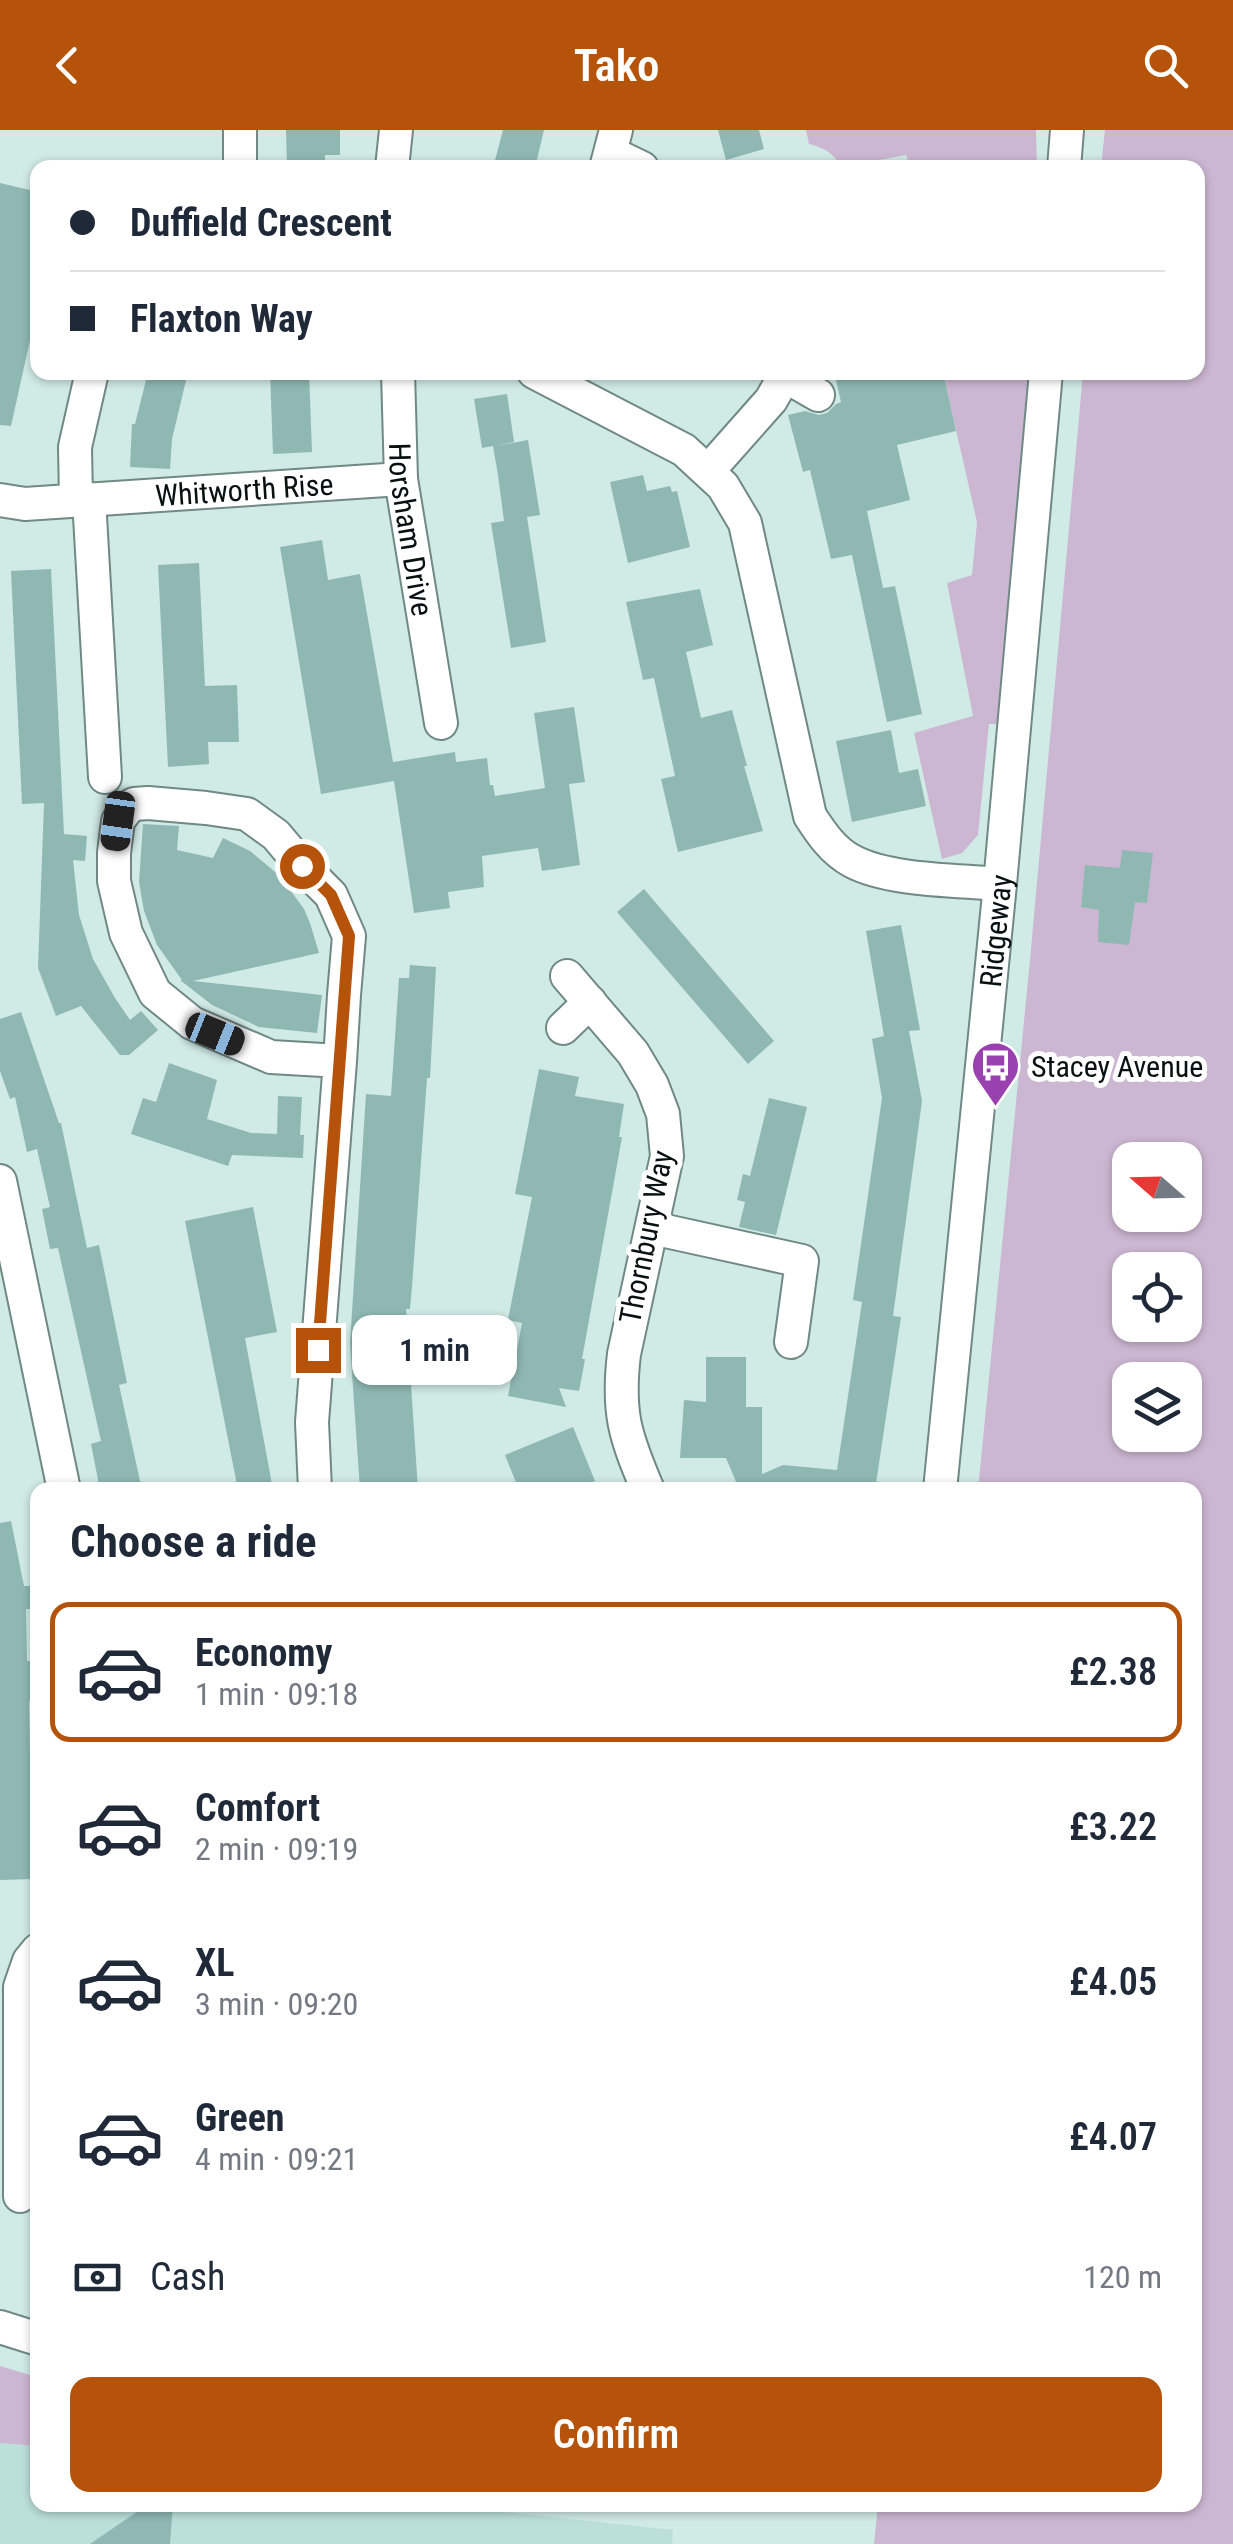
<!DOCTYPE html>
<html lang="en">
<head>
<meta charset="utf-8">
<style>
  body { margin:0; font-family:"Roboto Condensed",sans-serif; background:#f6f6f7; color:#1f2937; height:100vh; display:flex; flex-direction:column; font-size:38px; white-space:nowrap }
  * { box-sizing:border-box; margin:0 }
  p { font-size:32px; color:#747a83 }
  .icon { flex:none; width:55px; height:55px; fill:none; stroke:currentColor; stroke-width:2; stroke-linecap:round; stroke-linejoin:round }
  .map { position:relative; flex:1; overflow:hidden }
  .panel { position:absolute; left:30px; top:1352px; width:1172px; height:1030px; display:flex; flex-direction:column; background:#fff; border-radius:20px; box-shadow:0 2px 8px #0004 }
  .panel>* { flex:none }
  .guide { position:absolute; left:30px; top:30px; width:1175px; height:220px; border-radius:20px; box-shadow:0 2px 8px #0004; display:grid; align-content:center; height:220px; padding:0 40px; background:#fff }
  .needle { width:65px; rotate:290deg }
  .fabs { position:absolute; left:1112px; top:1012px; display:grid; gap:20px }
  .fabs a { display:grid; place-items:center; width:90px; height:90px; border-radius:20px; background:#fff; box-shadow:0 2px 8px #0004; font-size:50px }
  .end { position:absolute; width:45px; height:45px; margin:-22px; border:12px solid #b45309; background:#fff; box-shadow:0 0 0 5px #fff }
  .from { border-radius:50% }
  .bubble { position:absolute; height:70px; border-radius:20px; background:#fff; box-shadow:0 2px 8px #0004; font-size:32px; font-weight:600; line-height:70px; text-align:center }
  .car { position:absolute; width:30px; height:60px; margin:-30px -15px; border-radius:12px; box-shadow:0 0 8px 2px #0007; background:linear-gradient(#222 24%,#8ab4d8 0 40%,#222 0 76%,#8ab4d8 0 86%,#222 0) }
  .guide b { display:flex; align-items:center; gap:35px; height:95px; font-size:38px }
  .guide b+b { border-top:2px solid #e0e1e3 }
  .guide i { width:25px; height:25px; background:#1f2937 }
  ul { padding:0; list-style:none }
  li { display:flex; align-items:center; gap:30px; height:140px; margin:0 20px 15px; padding:0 20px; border:5px solid transparent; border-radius:20px }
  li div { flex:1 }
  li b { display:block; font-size:38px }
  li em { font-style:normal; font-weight:600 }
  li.selected { border-color:#b45309 }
  li>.icon { width:90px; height:90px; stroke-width:1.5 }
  h2 { padding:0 40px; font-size:45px; line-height:120px }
  .pay { display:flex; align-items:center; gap:25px; height:110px; padding:0 40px; font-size:38px }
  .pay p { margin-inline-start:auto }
  .button { display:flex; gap:20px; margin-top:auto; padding:20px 40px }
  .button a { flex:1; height:115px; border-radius:20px; background:#b45309; color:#fff; font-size:40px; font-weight:600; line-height:115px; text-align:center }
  header { display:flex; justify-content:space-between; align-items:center; height:130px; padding:0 40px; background:#b45309; color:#fff; font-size:45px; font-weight:600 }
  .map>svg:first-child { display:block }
  .built { fill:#bbdfd9 }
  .green { fill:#ccb7d2; fill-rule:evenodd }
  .building { fill:#8fb8b2 }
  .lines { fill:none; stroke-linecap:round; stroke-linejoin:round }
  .minor-casing { stroke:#708985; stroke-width:36 }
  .minor { stroke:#fff; stroke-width:32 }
  .route { stroke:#b45309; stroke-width:12 }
  .labels { text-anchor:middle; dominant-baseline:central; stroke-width:10; stroke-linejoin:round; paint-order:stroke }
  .street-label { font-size:30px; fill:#07110f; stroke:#fff }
  .poi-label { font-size:30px; fill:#07110f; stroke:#fff; text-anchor:start }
</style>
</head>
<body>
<header><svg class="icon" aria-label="back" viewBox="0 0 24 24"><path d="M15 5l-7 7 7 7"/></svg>Tako<svg class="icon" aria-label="search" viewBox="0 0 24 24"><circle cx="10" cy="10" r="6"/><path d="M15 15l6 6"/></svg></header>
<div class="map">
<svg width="1233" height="2414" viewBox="0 0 1233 2414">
  <rect width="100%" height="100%" fill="#d0eae6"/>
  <path class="built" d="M0,2313L37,2316L38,2375H439L673,2400L672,2414H0Z"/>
  <g class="green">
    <path d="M806,0H1036L1037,37H910L906,25L841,37C834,23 824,18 809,14Z"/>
    <path d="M1105,0H1233V2414H874L878,2375H1195V1360H978L1030,830L1083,243L1198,242V38L1101,37ZM1130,1030H1185V1085H1130ZM1130,1140H1185V1195H1130ZM1130,1250H1185V1305H1130Z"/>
    <path d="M943,243H1032L1002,594H989L978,705L962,723L942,729L914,603L973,586L947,453L972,445L977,392Z"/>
    <path d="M0,2236L37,2247V2316L0,2313Z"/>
  </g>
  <g class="building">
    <path d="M286,0H340V25H325V38H287Z"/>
    <path d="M503,0H544L535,38H493Z"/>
    <path d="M718,0H759L764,19L726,30Z"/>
    <path d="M0,53L38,62V174L11,296L0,295Z"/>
    <path d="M148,242H188L172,309L170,339L130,337L132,294H135Z"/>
    <path d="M270,242H309L312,322L273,324Z"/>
    <path d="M834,242H943L956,301L897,315L910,370L867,381L883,458L895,456L922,584L887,592L852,425L831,429L810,340L803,342L788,285L805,281L819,285L827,283L836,274L841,272Z"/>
    <path d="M507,264L514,312L495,316L528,310L540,385L527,387L546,512L511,518L491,393L504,391L498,345L493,316L482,318L474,269Z"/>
    <path d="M643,345L647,361L670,356L672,362L677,361L690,417L628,433L610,352Z"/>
    <path d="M322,410L328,450L360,444L393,632L455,622L456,632L487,628L490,655H493L495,666L545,658L534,583L574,577L585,652L569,654L580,735L542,741L538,718L482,726L484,757L448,762L450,778L414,783L394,651L321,664L280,417Z"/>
    <path d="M199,433L205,556L237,555L239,612H208L209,634L168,637L158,435Z"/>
    <path d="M51,439L64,704L87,706L85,731L73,730L79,785L93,829L115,868L130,890L141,881L158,900L129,925H120L81,876L56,886L38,838L44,673L22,674L11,441Z"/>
    <path d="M700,459L713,515L686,522L701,588L732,580L747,636H744L763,701L678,722L661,649L675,646L654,548L643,550L626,472Z"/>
    <path d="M891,600L899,643L918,639L926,676L852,692L836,611Z"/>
    <path d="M143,694L179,696L177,720L213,728L223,708L250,721L280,746L304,779L310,793L319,823L193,851L322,865L317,903L259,897L212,875L180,850H182L157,815L144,781L139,752Z"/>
    <path d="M1122,720L1153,723L1147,773L1135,772L1129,815L1098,812L1099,780L1081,777L1085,735L1120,738Z"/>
    <path d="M644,759L774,911L748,934L617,782Z"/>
    <path d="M901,795L920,900L909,901L922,971L893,1186L901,1187L875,1360H725L737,1354L726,1328H680L684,1270L706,1272V1227H746V1277H762V1344L783,1335L837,1340L862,1172L853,1170L882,968L872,909L884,906L866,801Z"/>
    <path d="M410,835L436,837L430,948H427L412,1157L410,1179H406L418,1360H360L350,1213L366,964L391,966L399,848H409Z"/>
    <path d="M21,882L59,993H61L87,1118L99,1115L127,1253L119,1255L142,1360H100L91,1314L101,1311L58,1118L50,1119L42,1079L50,1077L37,1019L27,1022L15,967L10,969L0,941V889Z"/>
    <path d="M169,933L217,950L207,989L251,1003L277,1004L278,966L302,967L300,1005H304L303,1028L232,1025L228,1036L131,1004L143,968L156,972Z"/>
    <path d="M539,939L579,947L575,966L624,974L619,1007H622L582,1229H585L582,1246L579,1261L559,1258L566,1277L508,1266L522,1193L508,1190L532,1067L515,1064Z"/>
    <path d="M769,968L807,977L776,1105L739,1097L745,1072L737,1070L743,1044L750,1046Z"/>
    <path d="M253,1077L277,1202L245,1208L273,1360H238L185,1091Z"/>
    <path d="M573,1297L595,1351L573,1360H519L505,1325Z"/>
    <path d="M11,1391L24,1456H30L31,1479H26L27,1531H33L34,1571H29L30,1624L33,1680H35L37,1729H33V1749L0,1750V1393Z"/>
    <path d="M147,2375H173L170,2414H90Z"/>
  </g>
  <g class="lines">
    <defs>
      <g id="minor">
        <path d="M240,0V32"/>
        <path d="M611,23L642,38"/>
        <path d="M392,38L396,0"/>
        <path d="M606,38L616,0"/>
        <path d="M1064,38L1067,0"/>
        <path id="s1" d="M398,242L401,349L441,593"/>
        <path d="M534,242L684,320L723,356L745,393L810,686C821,703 833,721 852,731C889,751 958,750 1000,754"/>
        <path d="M785,246L818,265"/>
        <path d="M709,340L771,270L787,242"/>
        <path d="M89,369L105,647"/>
        <path id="s2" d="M0,370L25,374L401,349"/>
        <path d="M76,370L75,317L92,242"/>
        <path d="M567,846L633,923L652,955L663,984L667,1026L624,1224C617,1283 625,1306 648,1360"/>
        <path d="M563,898L590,872"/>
        <path d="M0,1051L64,1360"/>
        <path d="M652,1098L802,1131L791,1212"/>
        <path d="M315,1360L312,1292L340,931L344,865L349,806L331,765L302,736L276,705L247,684L206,678L148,673L134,674L127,679L118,691L114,723V751L126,803L155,863L192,893L271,927L340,931"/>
        <path id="s3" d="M940,1360L1000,754L1046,242"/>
        <path d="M20,2066V1857L29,1831L38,1820"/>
        <path d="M0,2197L38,2209"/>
      </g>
    </defs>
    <use href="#minor" class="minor-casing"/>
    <use href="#minor" class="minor"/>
  </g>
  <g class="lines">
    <path class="route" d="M302,736L331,765L349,806L318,1220"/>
  </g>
  <defs>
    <symbol id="bus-pin" viewBox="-11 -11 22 30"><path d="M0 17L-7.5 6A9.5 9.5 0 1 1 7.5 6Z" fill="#9942af" stroke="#fff"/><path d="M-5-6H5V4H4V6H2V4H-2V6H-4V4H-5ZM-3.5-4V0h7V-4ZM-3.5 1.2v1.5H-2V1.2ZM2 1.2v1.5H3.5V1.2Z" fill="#fff"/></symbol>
  </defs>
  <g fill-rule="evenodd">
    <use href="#bus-pin" x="968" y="908" width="55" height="75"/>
  </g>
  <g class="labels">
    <g class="street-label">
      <text stroke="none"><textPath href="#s2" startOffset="245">Whitworth Rise</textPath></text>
      <text stroke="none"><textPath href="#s1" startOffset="158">Horsham Drive</textPath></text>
      <text stroke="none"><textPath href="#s3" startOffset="562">Ridgeway</textPath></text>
      <text transform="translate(646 1107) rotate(-79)">Thornbury Way</text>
    </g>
    <g class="poi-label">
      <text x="1031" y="936">Stacey Avenue</text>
    </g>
  </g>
</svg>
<div class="fabs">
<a><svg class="needle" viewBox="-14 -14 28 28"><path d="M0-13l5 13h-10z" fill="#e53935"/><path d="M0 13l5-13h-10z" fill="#747a83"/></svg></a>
<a><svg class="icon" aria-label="locate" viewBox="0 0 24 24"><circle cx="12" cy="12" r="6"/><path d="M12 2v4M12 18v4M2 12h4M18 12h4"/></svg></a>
<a><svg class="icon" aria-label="layers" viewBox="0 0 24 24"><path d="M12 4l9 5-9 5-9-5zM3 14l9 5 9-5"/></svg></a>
</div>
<i class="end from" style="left:302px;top:736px"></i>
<i class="end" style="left:318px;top:1220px"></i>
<div class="bubble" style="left:352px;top:1185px;width:165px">1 min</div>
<i class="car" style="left:118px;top:691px;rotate:188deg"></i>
<i class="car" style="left:215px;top:904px;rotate:112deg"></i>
<div class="guide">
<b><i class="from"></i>Duffield Crescent</b>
<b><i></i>Flaxton Way</b>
</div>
<section class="panel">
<h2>Choose a ride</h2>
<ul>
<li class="selected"><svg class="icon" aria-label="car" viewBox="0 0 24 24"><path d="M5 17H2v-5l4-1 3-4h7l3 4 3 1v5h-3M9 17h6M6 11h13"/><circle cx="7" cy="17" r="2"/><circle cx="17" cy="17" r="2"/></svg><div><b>Economy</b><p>1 min · 09:18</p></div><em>£2.38</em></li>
<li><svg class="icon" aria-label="car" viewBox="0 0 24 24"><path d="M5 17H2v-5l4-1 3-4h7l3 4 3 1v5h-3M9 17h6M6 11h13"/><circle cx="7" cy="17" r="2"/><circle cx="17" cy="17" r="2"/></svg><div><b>Comfort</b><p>2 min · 09:19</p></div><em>£3.22</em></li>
<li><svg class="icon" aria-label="car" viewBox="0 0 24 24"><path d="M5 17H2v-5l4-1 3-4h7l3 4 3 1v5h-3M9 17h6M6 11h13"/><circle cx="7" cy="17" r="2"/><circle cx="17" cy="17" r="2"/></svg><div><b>XL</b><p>3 min · 09:20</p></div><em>£4.05</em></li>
<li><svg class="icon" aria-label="car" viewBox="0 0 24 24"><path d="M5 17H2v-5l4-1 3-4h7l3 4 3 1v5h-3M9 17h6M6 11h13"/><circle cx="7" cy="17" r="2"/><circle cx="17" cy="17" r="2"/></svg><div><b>Green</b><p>4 min · 09:21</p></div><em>£4.07</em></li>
</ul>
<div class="pay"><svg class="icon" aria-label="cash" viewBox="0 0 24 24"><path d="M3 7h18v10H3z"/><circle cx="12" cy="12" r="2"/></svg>Cash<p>120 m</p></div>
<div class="button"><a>Confirm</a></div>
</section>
</div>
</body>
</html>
